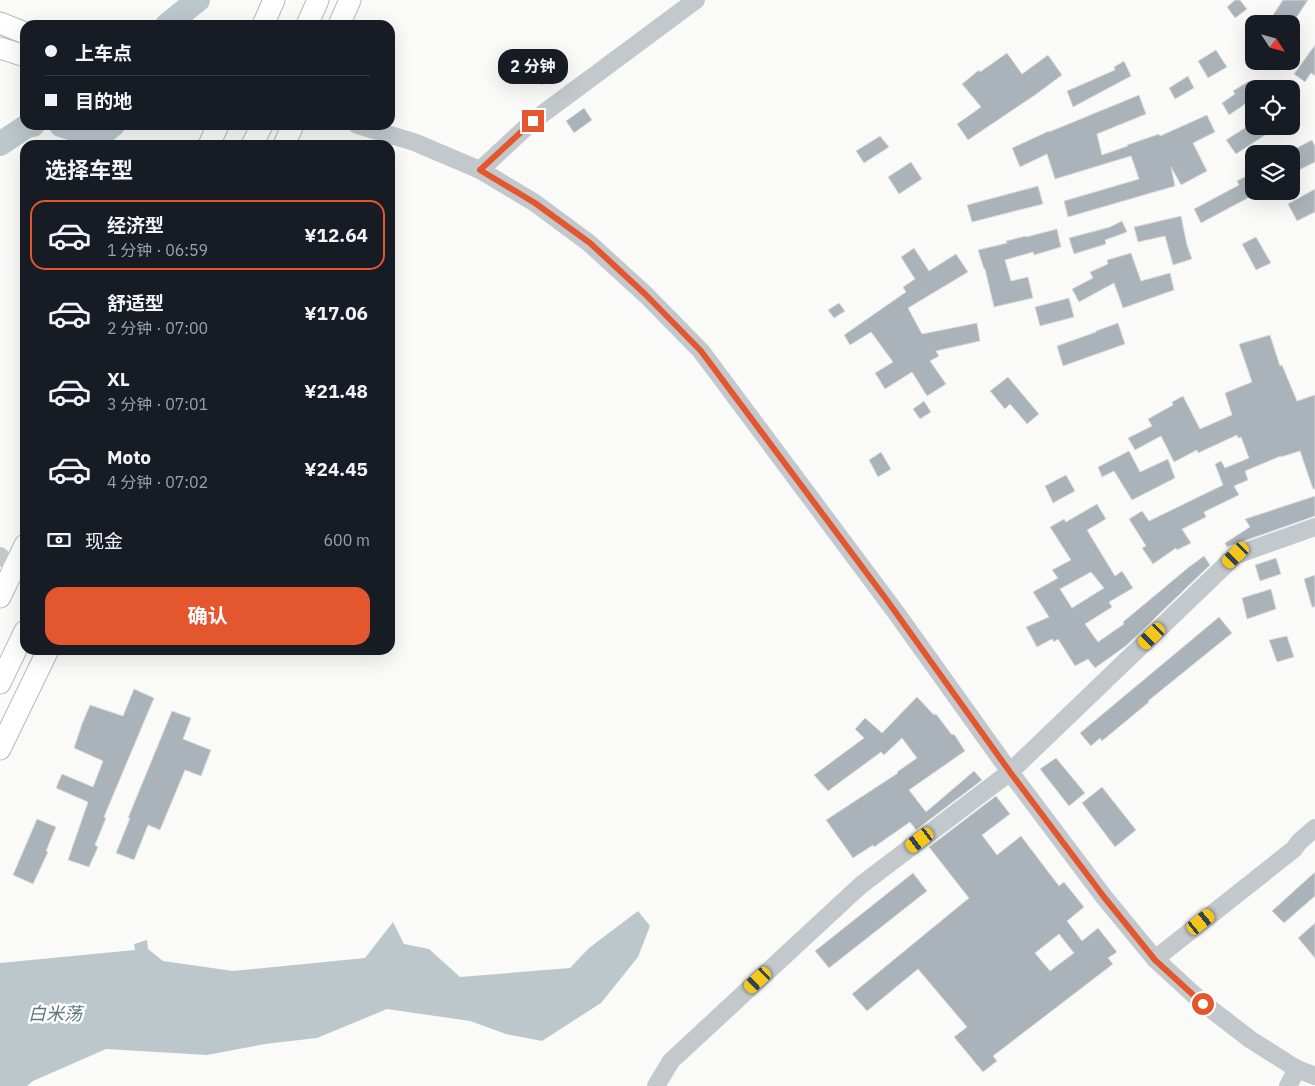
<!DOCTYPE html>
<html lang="zh">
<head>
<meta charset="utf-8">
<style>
  body { margin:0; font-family:"IBM Plex Sans","Noto Sans SC",sans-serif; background:#20242c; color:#f1f3f6; height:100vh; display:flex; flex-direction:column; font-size:19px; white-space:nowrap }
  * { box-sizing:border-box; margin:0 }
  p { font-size:16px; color:#9ea1a6 }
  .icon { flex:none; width:28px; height:28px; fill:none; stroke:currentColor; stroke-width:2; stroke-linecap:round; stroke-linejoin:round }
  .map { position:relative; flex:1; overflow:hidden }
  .sheet { position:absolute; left:20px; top:140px; width:375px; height:515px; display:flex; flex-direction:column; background:#171b24; border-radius:15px; box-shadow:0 5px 20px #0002 }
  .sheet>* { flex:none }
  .top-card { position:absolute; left:20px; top:20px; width:375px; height:110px; border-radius:15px; box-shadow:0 5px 20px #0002; display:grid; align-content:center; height:110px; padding:0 25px; background:#171b24 }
  .needle { width:32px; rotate:126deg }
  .buttons { position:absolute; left:1245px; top:15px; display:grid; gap:10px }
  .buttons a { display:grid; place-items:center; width:55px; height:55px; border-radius:10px; background:#171b24; box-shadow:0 5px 20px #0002; font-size:25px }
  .end { position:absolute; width:22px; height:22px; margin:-11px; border:6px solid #e4572e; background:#fff; box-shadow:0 0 0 2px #fff }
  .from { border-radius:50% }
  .bubble { position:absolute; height:35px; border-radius:15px; background:#171b24; box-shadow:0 5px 20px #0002; font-size:16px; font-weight:700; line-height:35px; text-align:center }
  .car { position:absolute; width:15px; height:30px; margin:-15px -8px; border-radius:6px; box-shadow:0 0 4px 1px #0007; background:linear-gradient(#f5c518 24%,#345 0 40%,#f5c518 0 76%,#345 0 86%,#f5c518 0) }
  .top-card b { display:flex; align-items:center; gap:18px; height:48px; font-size:19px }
  .top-card b+b { border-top:1px solid #363941 }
  .top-card i { width:12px; height:12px; background:#f1f3f6 }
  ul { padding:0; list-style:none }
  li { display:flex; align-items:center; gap:15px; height:70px; margin:0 10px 8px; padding:0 15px; border:2px solid transparent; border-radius:15px }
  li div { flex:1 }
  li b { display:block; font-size:19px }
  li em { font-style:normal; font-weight:700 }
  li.active { border-color:#e4572e }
  li>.icon { width:45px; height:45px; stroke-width:1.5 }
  h2 { padding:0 25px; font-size:22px; line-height:60px }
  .pay { display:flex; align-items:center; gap:12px; height:55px; padding:0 25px; font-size:19px }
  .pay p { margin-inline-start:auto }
  .primary-button { display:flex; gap:10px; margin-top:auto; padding:10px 25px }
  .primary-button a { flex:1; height:58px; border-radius:15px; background:#e4572e; color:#fff; font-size:20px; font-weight:700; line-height:58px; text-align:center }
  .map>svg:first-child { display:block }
  .water { fill:#bbc7cb }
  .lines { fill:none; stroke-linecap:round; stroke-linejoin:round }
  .river { stroke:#bbc7cb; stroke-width:24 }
  .building { fill:#aab3b9; stroke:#dcdcda; fill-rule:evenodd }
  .major-casing { stroke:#b5babe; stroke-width:23 }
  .minor { stroke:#c3c8cc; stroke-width:18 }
  .major { stroke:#fff; stroke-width:21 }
  .route { stroke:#e4572e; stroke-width:6 }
  .labels { text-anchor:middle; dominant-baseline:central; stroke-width:5; stroke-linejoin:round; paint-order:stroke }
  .water-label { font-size:18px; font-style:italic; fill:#60757c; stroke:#fff }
</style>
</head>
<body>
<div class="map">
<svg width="1315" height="1086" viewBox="0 0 1315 1086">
  <rect width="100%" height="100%" fill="#fafaf8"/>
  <path class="water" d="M638,911L650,926L638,957L601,1003L542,1041L506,1034L470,1021L387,1009L317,1038L265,1044L207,1055L106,1049L33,1081L27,1086H0V963L135,950L134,944L147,940L148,949L163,961L233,971L365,958L393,922L404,944L429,949L460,977L570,968L589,948Z"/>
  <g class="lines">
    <g class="river">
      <path d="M167,25L198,0"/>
      <path d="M61,125L83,132L106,131L113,125"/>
      <path d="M0,144L27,126L33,125"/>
    </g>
  </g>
  <g class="building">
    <path d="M1235,0H1240L1247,9L1235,18L1227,7Z"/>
    <path d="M1283,0H1308L1292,24H1267Z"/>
    <path d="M1315,45V76L1311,73L1305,82L1294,74Z"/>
    <path d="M1216,50L1227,67L1208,78L1198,61Z"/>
    <path d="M1007,53L1022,74L1048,55L1062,75L1035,95L968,140L957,124L981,107L962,84L979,70L980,72Z"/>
    <path d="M548,59L558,73L541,85L532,71Z"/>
    <path d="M1124,61L1131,76L1073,107L1067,91L1115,70L1114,67Z"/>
    <path d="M1188,76L1194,88L1175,99L1169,88Z"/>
    <path d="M1249,81L1254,89V98L1229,115L1222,103L1235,94L1233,91Z"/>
    <path d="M1139,95L1146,114L1097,134L1102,155L1128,146L1127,145L1159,134L1160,136L1207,115L1215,132L1193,143L1207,171L1181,185L1171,167L1175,186L1068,217L1064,201L1139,179L1131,156L1055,179L1047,154L1020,167L1012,148L1049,131V132Z"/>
    <path d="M584,108L592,120L574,133L566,121Z"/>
    <path d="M1248,126H1279L1236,154L1226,140Z"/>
    <path d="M880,136L889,147L864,163L856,151Z"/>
    <path d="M1312,140L1315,146V162L1291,174V151Z"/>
    <path d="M911,162L922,179L899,194L888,177Z"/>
    <path d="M1254,172V191H1261L1201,223L1194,209L1239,185L1237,181Z"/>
    <path d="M1038,186L1043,204L972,222L967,205Z"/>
    <path d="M1315,189V212L1297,221L1288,204Z"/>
    <path d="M1181,216L1187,245L1192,259L1173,265L1165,236L1138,242L1134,227Z"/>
    <path d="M1122,221L1127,232L1105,240L1106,244L1074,254L1069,238L1110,227Z"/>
    <path d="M1057,229L1061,247L1034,255L1033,252L1005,260L1011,281L1028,277L1033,298L994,307L985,269H984L978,250L1007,243L1006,241L1026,236V237Z"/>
    <path d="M1256,237L1271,263L1256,270L1242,244Z"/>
    <path d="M914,248L929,271L956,254L968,272L908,308L922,334L977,323L980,341L936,351L939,356L930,361L946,384L927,396L912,372L885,389L875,373L893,362L871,332L850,345L844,335L906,292L903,287L915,279L901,257Z"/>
    <path d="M1131,253L1141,281L1170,273L1174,290L1123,308L1114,283L1079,302L1072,289L1093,278L1090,272L1108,264L1107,260Z"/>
    <path d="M1069,298L1074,317L1040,326L1035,307Z"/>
    <path d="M839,303L845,311L834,318L828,310Z"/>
    <path d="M1118,323L1125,344L1063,366L1057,346L1096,332V331Z"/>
    <path d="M1270,335L1280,366L1282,365L1297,401L1315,395V489H1313L1300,451L1281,457V456L1245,471L1248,480L1234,486L1239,495L1204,512L1206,517L1182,529L1191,543L1177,550L1176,548L1153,564L1142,548L1146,546L1129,519L1142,511L1149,521L1223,485L1215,464L1221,461L1225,468L1249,458L1241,437L1238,438L1237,435L1198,453L1197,450L1174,462L1161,436L1135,450L1128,438L1152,426L1148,419L1173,405L1172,402L1183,396L1200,429L1232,415L1225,393L1252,382L1239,344Z"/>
    <path d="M1008,377L1039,414L1027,424L1010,404L1005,409L990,391Z"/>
    <path d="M924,401L931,412L920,419L913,409Z"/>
    <path d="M1129,451L1140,472L1168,459L1175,478L1132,500L1114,471L1102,477L1098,467Z"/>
    <path d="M881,452L891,469L878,477L869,460Z"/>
    <path d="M1066,475L1075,491L1053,503L1045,486Z"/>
    <path d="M1315,496V516L1227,547L1225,543L1250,527L1245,519Z"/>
    <path d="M1097,504L1106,519L1087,530L1115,576L1122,571L1133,588L1109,602L1112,607L1085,624L1098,642L1124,624L1123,622L1189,567L1204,556L1210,565L1127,645L1095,668L1088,659L1075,666L1058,639L1054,642L1052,639L1037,647L1026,627L1049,617L1033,592L1058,578L1052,570L1071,560L1050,527L1064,519L1066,522ZM1091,572L1104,588L1072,608L1060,589Z"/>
    <path d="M1276,558L1281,574L1260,581L1255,565Z"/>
    <path d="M1315,575V607H1312L1304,579Z"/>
    <path d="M1271,589L1276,609L1247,619L1242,598Z"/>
    <path d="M1219,617L1232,633L1148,701L1149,702L1102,741L1100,738L1091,746L1080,733Z"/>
    <path d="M1287,636L1294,657L1277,662L1269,640Z"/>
    <path d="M134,689L154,698L104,817L106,818L95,845L98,847L89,867L68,860L88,802L56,788L62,774L93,787L103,761L74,748L82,724L90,705L123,716Z"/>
    <path d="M917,697L934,715L936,714L952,735L954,734L965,751L909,790L926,812L974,771L982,780L916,830L910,822L874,847L873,845L853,858L826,820L898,773L897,772L917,758L902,738L884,755L881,752L828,791L814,775L864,738L855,729L865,718L882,733Z"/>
    <path d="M172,711L191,718L183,739L211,750L201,776L185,770L160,830L148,825L134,860L116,853L130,818H128Z"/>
    <path d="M1056,758L1085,793L1069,806L1040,769Z"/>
    <path d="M1102,787L1136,830L1115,847L1082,803Z"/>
    <path d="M996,796L1010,814L982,835L997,855L1021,836L1059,886L1064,882L1084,907L1067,921L1082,941L1098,928L1117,952L1108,958L1113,964L993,1056L997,1061L983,1072L954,1037L967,1027L918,969L867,1011L852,994L969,898L929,847ZM1059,934L1074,953L1050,971L1035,953Z"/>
    <path d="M37,819L56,827L46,851L48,852L33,884L13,875Z"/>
    <path d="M1315,872V896L1284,923L1272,911Z"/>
    <path d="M913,873L927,891L829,968L815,951Z"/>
    <path d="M1315,923V958L1298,938Z"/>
  </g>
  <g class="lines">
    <defs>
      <g id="major">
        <path d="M0,23L25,33"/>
        <path d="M263,25L274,0"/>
        <path d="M307,25L318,0"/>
        <path d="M339,25L350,0"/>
        <path d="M0,48L25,56"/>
        <path d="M209,145L218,125"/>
        <path d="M252,145L262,125"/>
        <path d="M284,145L293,125"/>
        <path d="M0,597L25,545"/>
        <path d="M0,683L25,631"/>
        <path d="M0,749L48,650"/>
      </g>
    </defs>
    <use href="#major" class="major-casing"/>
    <g class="minor">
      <path d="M357,125L414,142L480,170L535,203L589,243L646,295L701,351L897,614L1010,772L1104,897L1155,959L1203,1003L1251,1040L1297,1069L1315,1076"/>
      <path d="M480,170L533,121L696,0"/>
      <path d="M0,556L2,558"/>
      <path d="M1155,959L1294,849L1299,842L1315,828"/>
      <path d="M656,1086L671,1061L861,885L1010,772L1236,555L1315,527"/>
      <path d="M1288,1086L1297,1069"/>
    </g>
    <use href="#major" class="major"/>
  </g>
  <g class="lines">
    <path class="route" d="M533,121L480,170L535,203L590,243L646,295L701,351L886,599L1010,772L1104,897L1155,960L1203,1004"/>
  </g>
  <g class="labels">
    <g class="water-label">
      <text x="55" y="1013">白米荡</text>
    </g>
  </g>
</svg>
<div class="buttons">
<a><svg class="needle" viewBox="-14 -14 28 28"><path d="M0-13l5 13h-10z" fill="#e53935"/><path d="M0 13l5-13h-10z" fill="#9ea1a6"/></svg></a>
<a><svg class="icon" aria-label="locate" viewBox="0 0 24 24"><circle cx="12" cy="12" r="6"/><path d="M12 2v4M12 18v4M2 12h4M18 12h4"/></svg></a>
<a><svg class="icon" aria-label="layers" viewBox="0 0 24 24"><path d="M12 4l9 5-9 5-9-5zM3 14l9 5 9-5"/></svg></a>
</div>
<i class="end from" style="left:1203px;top:1004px"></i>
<i class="end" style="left:533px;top:121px"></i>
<div class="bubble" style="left:498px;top:49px;width:70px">2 分钟</div>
<i class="car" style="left:1236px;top:555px;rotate:226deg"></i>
<i class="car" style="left:1152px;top:636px;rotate:226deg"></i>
<i class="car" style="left:920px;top:840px;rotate:233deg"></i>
<i class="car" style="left:1201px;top:922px;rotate:51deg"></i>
<i class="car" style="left:758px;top:980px;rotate:227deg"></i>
<div class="top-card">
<b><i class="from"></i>上车点</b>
<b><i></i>目的地</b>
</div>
<section class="sheet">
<h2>选择车型</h2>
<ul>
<li class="active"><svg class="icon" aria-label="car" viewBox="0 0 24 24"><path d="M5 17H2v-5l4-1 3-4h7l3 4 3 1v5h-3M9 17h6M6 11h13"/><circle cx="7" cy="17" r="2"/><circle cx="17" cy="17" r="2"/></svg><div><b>经济型</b><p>1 分钟 · 06:59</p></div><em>¥12.64</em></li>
<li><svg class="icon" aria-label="car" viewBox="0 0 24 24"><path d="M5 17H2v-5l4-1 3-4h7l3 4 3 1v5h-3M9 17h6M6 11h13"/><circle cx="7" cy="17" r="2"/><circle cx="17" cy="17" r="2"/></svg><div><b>舒适型</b><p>2 分钟 · 07:00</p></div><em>¥17.06</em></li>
<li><svg class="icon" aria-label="car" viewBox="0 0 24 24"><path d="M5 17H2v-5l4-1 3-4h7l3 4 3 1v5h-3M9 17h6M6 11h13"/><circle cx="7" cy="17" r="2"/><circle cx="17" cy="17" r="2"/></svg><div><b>XL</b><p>3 分钟 · 07:01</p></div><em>¥21.48</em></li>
<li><svg class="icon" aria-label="car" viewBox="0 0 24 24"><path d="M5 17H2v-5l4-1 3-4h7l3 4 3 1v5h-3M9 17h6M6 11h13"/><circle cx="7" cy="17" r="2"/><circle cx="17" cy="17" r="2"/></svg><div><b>Moto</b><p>4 分钟 · 07:02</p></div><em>¥24.45</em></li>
</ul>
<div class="pay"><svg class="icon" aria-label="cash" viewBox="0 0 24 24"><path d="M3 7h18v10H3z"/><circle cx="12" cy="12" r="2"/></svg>现金<p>600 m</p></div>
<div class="primary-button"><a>确认</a></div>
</section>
</div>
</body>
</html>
